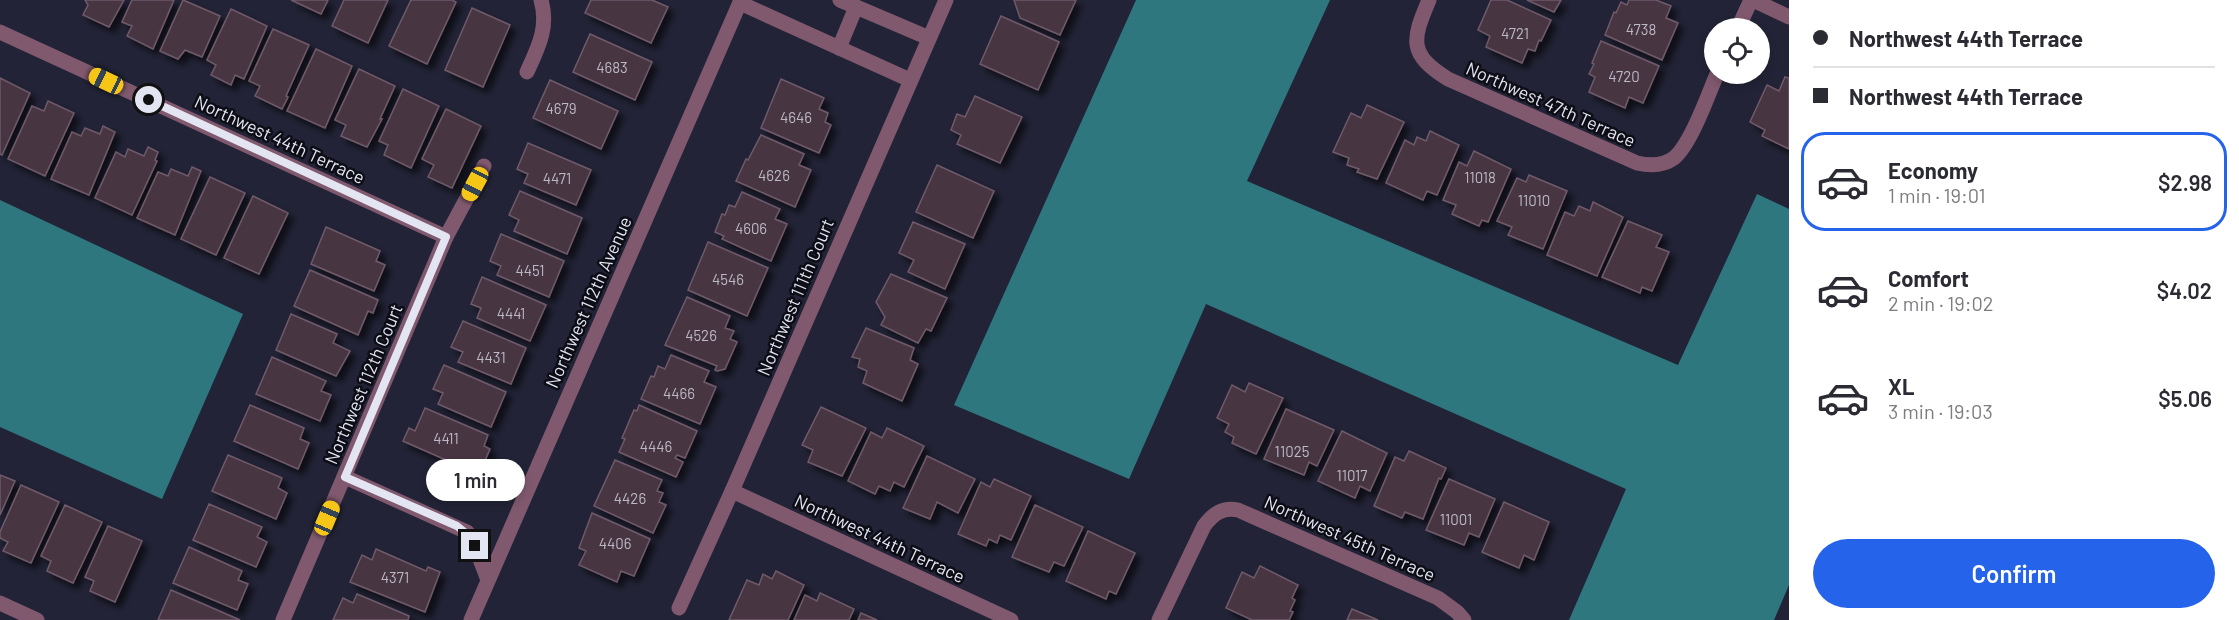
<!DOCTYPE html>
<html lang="en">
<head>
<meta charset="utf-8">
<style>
  body { margin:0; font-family:Barlow,sans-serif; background:#f2f2f3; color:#2b2b33; height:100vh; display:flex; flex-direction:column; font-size:22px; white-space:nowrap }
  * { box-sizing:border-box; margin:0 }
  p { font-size:20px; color:#7c7c81 }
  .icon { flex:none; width:33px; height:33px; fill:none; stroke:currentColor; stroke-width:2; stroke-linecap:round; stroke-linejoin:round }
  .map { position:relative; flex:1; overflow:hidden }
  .details { display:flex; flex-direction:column; background:#fff; width:450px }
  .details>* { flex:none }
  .hud { display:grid; align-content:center; height:132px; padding:0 24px; background:#fff }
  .fabs { position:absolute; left:1704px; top:18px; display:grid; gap:12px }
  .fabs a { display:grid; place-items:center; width:66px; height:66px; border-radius:50%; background:#fff; box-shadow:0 3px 9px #0003; font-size:30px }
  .end { position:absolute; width:27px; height:27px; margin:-14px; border:8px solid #e3e5f2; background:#111; box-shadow:0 0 0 3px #111 }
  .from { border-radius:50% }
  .bubble { position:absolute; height:42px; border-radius:21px; background:#fff; box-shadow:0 3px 9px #0003; font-size:20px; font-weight:600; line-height:42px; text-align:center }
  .car { position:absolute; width:18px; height:36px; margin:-18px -9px; border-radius:8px; box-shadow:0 0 4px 2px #0007; background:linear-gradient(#f5c518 24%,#345 0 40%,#f5c518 0 76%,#345 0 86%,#f5c518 0) }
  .hud b { display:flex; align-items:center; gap:21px; height:57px; font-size:22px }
  .hud b+b { border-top:2px solid #e1e1e2 }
  .hud i { width:15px; height:15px; background:#2b2b33 }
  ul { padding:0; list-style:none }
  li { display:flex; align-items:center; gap:18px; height:99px; margin:0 12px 9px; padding:0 12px; border:3px solid transparent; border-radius:24px }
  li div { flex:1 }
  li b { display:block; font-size:22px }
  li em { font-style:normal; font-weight:600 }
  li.selected { border-color:#2563eb }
  li>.icon { width:54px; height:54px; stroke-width:1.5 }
  .cta { display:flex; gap:12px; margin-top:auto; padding:12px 24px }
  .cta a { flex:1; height:69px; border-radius:36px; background:#2563eb; color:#fff; font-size:24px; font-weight:600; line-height:69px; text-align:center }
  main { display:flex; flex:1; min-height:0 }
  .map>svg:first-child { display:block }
  .water { fill:#2f777f }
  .building { fill:#473442; stroke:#6f5a69; stroke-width:1.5; filter:url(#shadow) }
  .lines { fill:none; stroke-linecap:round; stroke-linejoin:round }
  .minor { stroke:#81596e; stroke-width:15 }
  .tertiary { stroke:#81596e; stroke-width:15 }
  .route { stroke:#e3e5f2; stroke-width:8 }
  .labels { text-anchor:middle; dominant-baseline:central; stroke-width:5; stroke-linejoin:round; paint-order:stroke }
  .number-label { font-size:15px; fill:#bcb9c6 }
  .street-label { font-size:18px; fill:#e3e5f2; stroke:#0d0d16 }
</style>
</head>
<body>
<main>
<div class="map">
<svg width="1789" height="620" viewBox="0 0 1789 620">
  <defs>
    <filter id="shadow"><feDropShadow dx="5.5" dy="5.5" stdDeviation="3" flood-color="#0009"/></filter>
  </defs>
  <rect width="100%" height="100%" fill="#222336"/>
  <g class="water">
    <path d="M1136,0H1330L1247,181L1678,365L1757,194L1789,209V585L1774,620H1569L1626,489L1206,304L1129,479L954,405Z"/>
    <path d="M0,200L243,314L162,499L0,427Z"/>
  </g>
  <g class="building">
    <path d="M85,0H124L109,27L83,15L88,5Z"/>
    <path d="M132,0H174L153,49L127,36L132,26L122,22Z"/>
    <path d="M183,0L220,16L202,57L185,50L178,59L160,51Z"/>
    <path d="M291,0H328L321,14Z"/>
    <path d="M344,0H388L368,43L332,26Z"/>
    <path d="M411,0H452L456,2L427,64L389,46Z"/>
    <path d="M591,0H652L668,7L651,43L585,13Z"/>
    <path d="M1014,0H1076L1060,35L1020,18Z"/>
    <path d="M1491,0H1507L1551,20L1541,41L1539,40L1535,51L1528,49L1522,63L1486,47L1490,36L1478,30Z"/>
    <path d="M1527,0H1561L1554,12Z"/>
    <path d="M1629,0H1656L1671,6L1666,18L1678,23L1662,60L1605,35L1614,12L1616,13L1621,2L1627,5Z"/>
    <path d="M472,8L510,25L483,87L445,70Z"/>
    <path d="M231,9L267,26L244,79L235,75L231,85L211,75L216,65L207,60Z"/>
    <path d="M1001,16L1059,42L1038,90L980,64Z"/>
    <path d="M273,29L309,45L286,96L288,97L282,109L255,96L260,86L249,81Z"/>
    <path d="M590,34L652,62L635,100L573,72Z"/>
    <path d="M1601,41L1659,66L1643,103L1629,97L1625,108L1589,92L1595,77L1589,74L1594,64L1592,63Z"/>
    <path d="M316,49L352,66L325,128L287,111Z"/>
    <path d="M359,69L395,86L380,119H382L367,147L341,136L346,125L335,120Z"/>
    <path d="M1785,77L1789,78V149L1762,136L1765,130L1750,122L1767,85L1779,91Z"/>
    <path d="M0,78L30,93L2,155L0,154Z"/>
    <path d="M781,79L824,98L819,109L828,113L825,122L831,125L819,153L761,128Z"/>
    <path d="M550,80L618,111L601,149L533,118Z"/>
    <path d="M403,89L439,106L411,168L384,155L388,145L379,141Z"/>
    <path d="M975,96L1022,117L1000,163L957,144L961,135L951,130L957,114L965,117Z"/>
    <path d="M48,101L74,113L45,176L8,159L32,106L44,111Z"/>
    <path d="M1367,105L1404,122L1377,179L1357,172L1359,169L1347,165L1349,158L1333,152L1351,113L1361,118Z"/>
    <path d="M446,109L481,126L452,188L428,177L434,165L422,159Z"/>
    <path d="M103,126L115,132L89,195L51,179L72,132L81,136L85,128L100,134Z"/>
    <path d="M1430,131L1459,145L1437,195L1427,191L1423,200L1386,183L1405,140L1414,145L1417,137L1426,141Z"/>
    <path d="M761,135L804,154L799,165L811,170L795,207L736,181L746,159L748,160Z"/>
    <path d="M528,143L591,170L576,205L524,183L528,174L517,169Z"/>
    <path d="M148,147L158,152L155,160L157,161L132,215L95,198L116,152L125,157L128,149L144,156Z"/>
    <path d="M1474,151L1511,169L1488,222L1482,220L1479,226L1452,214L1456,205L1443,200L1459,162L1467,166Z"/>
    <path d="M937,165L994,191L973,238L916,212Z"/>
    <path d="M192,167L201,171L175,235L137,218L158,172L168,176L171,169L188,176Z"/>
    <path d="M1529,175L1567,191L1543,249L1508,235L1512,227L1497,221L1517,178L1526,182Z"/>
    <path d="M210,177L245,193L216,255L181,239Z"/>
    <path d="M520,191L582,218L567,254L514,231L519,220L509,215Z"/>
    <path d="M742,192L780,209L775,219L787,224L771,261L722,239L724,236L715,232L722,214L725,215L729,205L735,207Z"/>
    <path d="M253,196L288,213L259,274L224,258Z"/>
    <path d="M1593,202L1623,217L1597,276L1547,255L1565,212L1574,216L1579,206L1590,211Z"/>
    <path d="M1628,221L1662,235L1656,247L1669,252L1652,291L1642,287L1640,293L1602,277Z"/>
    <path d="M913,222L965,244L945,289L908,272L914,260L899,253Z"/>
    <path d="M326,227L380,251L376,261L385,265L374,291L311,264Z"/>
    <path d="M501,234L564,261L549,297L497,275L501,266L490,261Z"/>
    <path d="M708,242L768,268L747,316L688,290Z"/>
    <path d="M310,270L378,300L373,313L368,311L358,335L294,306Z"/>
    <path d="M891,274L947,298L931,331L926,329L918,343L881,325L885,317L876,302Z"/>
    <path d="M482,277L546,305L530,341L477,318L481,308L471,304Z"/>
    <path d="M687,297L730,316L725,328L734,331L730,339L737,342L725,369L717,371L715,370L717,366L665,345Z"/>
    <path d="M291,314L337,334L333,343L350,351L336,376L276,350Z"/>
    <path d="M463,321L526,348L511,384L458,362L463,352L451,347Z"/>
    <path d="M866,328L914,348L910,360L918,364L902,401L863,383L867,371L858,367L860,359L852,357Z"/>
    <path d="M671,355L709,371L704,382L716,387L700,424L641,399L651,376L654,377L658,366L665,369Z"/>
    <path d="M272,357L326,381L321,391L331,395L320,421L256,394Z"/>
    <path d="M444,365L506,392L491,427L438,404L443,393L433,389Z"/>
    <path d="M1249,383L1283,398L1256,454L1232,443L1234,437L1225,432L1229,424L1217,418L1232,385L1245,392Z"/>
    <path d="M250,405L304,428L300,439L309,443L298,469L234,441Z"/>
    <path d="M639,405L697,431L685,458L677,455L675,458L683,462L676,477L619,452L625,439L622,438L634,410L637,411Z"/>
    <path d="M821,407L866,428L842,476L808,462L813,450L802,445Z"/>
    <path d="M425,408L488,435L484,446L490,449L480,472L474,469L473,472L403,441L409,428L415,431Z"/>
    <path d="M1286,409L1334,430L1317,466L1309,462L1304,475L1264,459Z"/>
    <path d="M887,428L924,446L904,487L894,482L890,491L879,486L875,494L848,481L871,432L882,438Z"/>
    <path d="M1342,431L1387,453L1370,491L1360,486L1355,498L1318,481Z"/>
    <path d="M1409,451L1446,468L1441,479L1439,478L1423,519L1405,512L1402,518L1374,506L1395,457L1404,461Z"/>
    <path d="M228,455L282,478L278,488L287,493L276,519L212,491Z"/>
    <path d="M927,456L975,479L958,513L937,502L930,519L903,508Z"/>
    <path d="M615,460L662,480L657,491L663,493L659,502L666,505L653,533L594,506Z"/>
    <path d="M0,475L15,481L0,515Z"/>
    <path d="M994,479L1031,496L1011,540L1000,535L997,543L989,539L986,546L958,534L981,482L990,487Z"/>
    <path d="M1449,479L1495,499L1479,537L1469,533L1464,545L1426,530Z"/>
    <path d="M21,485L59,502L31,563L3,551L8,542L0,538V532Z"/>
    <path d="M1504,502L1549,522L1534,560L1524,555L1519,568L1482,552Z"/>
    <path d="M209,504L262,527L257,537L267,542L256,567L193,540Z"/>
    <path d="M65,505L102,522L73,583L47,571L51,561L41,556Z"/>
    <path d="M1035,505L1083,527L1064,566L1054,562L1049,572L1012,557Z"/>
    <path d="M592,513L650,539L634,576L621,571L617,582L579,565L586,551L579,548Z"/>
    <path d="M108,526L142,541L115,602L90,591L94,581L85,577Z"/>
    <path d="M1088,531L1135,553L1116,594L1109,591L1106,599L1066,581Z"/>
    <path d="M189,547L242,571L238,580L248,584L237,610L173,583Z"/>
    <path d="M376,549L426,571L428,567L440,572L425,612L350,582L362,555L372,560Z"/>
    <path d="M1260,566L1298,585L1292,598L1295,600L1290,611L1293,612L1289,620H1252L1226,608L1242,572L1254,578Z"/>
    <path d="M776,571L804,585L788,620H729L747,580L759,585L763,574L772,579Z"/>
    <path d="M171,590L240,620H158Z"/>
    <path d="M820,593L854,609L849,620H794L805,595L817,601Z"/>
    <path d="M357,594L409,616L408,620H333L343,598L353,603Z"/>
    <path d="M1352,609L1378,620H1347Z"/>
    <path d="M861,613L877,620H858Z"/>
  </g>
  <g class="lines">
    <g class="minor">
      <path d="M840,0L929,38"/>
      <path d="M1429,0C1412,40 1408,54 1448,79L1637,163C1650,166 1663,166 1674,158C1691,144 1708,95 1717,74"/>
      <path d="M1753,0L1789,17"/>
      <path d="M740,3L910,80"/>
      <path d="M1738,28L1751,0"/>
      <path d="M0,32L446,237"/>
      <path d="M839,48L856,7"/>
      <path d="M527,72C538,48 549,27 541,0"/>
      <path d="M345,477L467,532L472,538L488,580"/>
      <path d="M732,491L1011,620"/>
      <path d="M0,603L37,620"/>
      <path d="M679,608L732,491L946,0"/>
      <path d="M283,620L446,237L484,166"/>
      <path d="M1159,620L1204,526C1213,514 1222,507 1238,510L1438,598L1457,612L1464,620"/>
    </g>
    <path class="tertiary" d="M471,620L741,0"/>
  </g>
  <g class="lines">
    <path class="route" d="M149,100L446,237L345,477L457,526L472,538L475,546"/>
  </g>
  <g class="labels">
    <g class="number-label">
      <text x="1641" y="29">4738</text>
      <text x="1515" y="33">4721</text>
      <text x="612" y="67">4683</text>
      <text x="1624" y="76">4720</text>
      <text x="561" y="108">4679</text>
      <text x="796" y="117">4646</text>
      <text x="774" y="175">4626</text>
      <text x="1480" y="177">11018</text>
      <text x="557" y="178">4471</text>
      <text x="1534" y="200">11010</text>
      <text x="751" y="228">4606</text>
      <text x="530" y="270">4451</text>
      <text x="728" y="279">4546</text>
      <text x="511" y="313">4441</text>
      <text x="701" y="335">4526</text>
      <text x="491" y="357">4431</text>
      <text x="679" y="393">4466</text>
      <text x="446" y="438">4411</text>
      <text x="656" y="446">4446</text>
      <text x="1292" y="451">11025</text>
      <text x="1352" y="475">11017</text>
      <text x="630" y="498">4426</text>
      <text x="1456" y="519">11001</text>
      <text x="615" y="543">4406</text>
      <text x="395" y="577">4371</text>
    </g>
    <g class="street-label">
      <text transform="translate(1551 104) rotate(24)">Northwest 47th Terrace</text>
      <text transform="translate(280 139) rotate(25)">Northwest 44th Terrace</text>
      <text transform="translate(795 297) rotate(-67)">Northwest 111th Court</text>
      <text transform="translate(588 302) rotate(-66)">Northwest 112th Avenue</text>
      <text transform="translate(363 384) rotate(-67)">Northwest 112th Court</text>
      <text transform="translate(880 538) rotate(25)">Northwest 44th Terrace</text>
      <text transform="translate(1350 538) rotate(24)">Northwest 45th Terrace</text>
    </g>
  </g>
</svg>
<div class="fabs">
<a><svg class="icon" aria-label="locate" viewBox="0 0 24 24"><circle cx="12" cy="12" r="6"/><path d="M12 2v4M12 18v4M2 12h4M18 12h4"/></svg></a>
</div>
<i class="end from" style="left:149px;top:100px"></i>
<i class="end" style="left:475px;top:546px"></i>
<div class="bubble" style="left:426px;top:459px;width:99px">1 min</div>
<i class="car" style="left:106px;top:81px;rotate:295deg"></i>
<i class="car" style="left:475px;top:184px;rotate:208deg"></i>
<i class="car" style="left:327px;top:518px;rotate:23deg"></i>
</div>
<section class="details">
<div class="hud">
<b><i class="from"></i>Northwest 44th Terrace</b>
<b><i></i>Northwest 44th Terrace</b>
</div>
<ul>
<li class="selected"><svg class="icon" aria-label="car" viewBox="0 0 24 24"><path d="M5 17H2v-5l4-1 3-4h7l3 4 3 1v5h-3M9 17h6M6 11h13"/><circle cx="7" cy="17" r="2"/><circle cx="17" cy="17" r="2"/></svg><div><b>Economy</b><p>1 min · 19:01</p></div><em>$2.98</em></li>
<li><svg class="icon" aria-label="car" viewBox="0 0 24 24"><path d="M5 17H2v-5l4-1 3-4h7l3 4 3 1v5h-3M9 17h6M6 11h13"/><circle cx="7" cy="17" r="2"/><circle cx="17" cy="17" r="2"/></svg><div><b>Comfort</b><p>2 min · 19:02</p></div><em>$4.02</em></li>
<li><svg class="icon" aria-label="car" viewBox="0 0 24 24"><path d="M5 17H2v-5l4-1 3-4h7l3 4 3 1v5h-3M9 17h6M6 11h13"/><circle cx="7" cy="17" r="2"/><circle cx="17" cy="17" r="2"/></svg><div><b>XL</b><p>3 min · 19:03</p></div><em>$5.06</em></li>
</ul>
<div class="cta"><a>Confirm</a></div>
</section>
</main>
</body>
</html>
